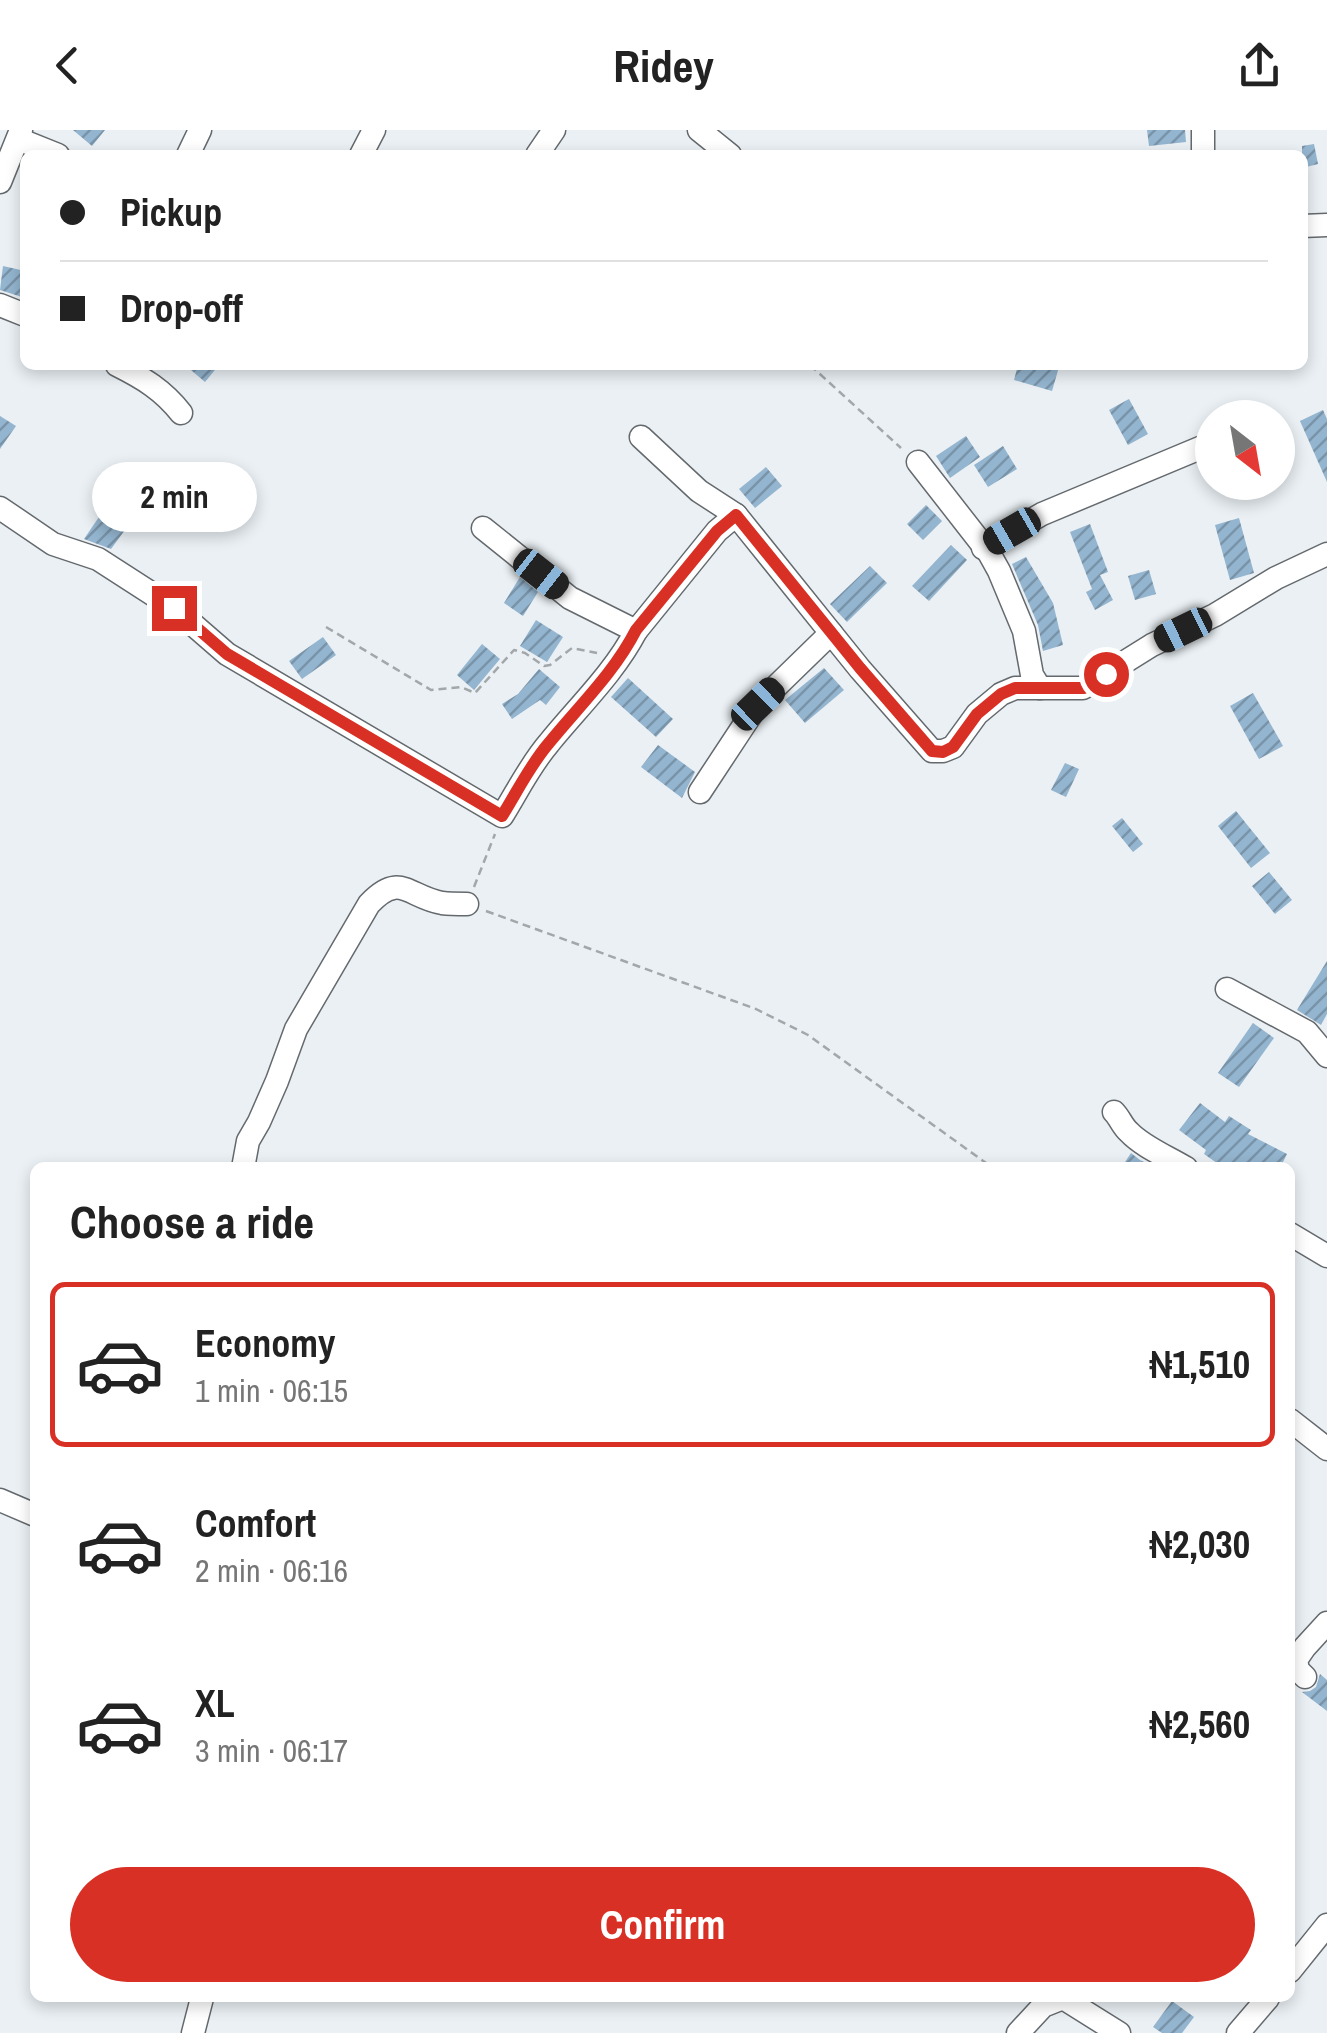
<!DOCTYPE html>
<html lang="en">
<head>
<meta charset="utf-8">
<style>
  body { margin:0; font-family:"Archivo Narrow",sans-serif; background:#f6f6f6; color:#222; height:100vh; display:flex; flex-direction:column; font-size:38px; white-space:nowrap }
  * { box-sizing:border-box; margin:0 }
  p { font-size:32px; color:#767676 }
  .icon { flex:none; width:55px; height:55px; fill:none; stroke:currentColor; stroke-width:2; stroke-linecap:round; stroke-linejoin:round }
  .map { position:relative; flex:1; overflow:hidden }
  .drawer { position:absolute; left:30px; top:1032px; width:1265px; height:840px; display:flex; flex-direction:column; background:#fff; border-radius:15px; box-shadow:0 5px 15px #0003 }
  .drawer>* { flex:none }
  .banner { position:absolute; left:20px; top:20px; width:1288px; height:220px; border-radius:15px; box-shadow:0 5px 15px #0003; display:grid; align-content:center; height:220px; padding:0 40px; background:#fff }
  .needle { width:65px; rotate:149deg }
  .controls { position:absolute; left:1195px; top:270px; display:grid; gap:20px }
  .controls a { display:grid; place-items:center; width:100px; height:100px; border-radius:50%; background:#fff; box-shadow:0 5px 15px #0003; font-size:50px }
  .end { position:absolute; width:45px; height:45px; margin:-22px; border:12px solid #d93025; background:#fff; box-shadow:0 0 0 5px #fff }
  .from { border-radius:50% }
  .bubble { position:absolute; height:70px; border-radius:35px; background:#fff; box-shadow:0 5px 15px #0003; font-size:32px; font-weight:700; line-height:70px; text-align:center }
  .car { position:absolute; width:30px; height:60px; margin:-30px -15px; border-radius:12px; box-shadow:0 0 8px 2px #0007; background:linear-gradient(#222 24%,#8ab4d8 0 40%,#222 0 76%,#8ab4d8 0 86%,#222 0) }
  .banner b { display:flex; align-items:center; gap:35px; height:95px; font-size:38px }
  .banner b+b { border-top:2px solid #e0e0e0 }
  .banner i { width:25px; height:25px; background:#222 }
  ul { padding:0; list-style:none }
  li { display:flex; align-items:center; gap:30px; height:165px; margin:0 20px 15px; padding:0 20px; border:5px solid transparent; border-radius:15px }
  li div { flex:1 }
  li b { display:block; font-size:38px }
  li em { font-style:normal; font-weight:700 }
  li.on { border-color:#d93025 }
  li>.icon { width:90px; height:90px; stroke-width:1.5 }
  h2 { padding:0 40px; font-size:45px; line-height:120px }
  .button { display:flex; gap:20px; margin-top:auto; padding:20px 40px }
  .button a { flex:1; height:115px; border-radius:60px; background:#d93025; color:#fff; font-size:40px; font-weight:700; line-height:115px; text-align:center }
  header { display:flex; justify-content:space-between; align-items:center; height:130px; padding:0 40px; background:#fff; font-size:45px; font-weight:700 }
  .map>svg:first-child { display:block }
  .building { fill:url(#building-hatch) }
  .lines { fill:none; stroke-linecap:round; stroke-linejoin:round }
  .minor-casing { stroke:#64696d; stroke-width:25 }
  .path { stroke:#a2a7aa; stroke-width:2.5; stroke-dasharray:8 5; stroke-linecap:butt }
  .minor { stroke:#fff; stroke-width:22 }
  .route { stroke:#d93025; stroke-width:12 }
</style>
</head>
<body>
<header><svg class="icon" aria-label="back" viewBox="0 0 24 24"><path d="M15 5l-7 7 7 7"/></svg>Ridey<svg class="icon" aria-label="share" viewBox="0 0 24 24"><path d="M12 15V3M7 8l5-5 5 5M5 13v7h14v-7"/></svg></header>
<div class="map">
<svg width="1327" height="1903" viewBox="0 0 1327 1903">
  <defs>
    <pattern id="building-hatch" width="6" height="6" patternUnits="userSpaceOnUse" patternTransform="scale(2.5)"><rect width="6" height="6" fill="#94b5cf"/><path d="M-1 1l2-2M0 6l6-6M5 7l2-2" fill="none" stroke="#7993a8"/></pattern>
  </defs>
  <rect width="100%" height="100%" fill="#eaf0f4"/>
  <g class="building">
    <path d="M73,0H105L92,16Z"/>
    <path d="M1147,0H1185L1186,12L1149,16Z"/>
    <path d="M1314,14L1318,34L1302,38V16Z"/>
    <path d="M3,136L25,141V168L0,160Z"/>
    <path d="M185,235H219L205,252Z"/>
    <path d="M1018,235L1059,237L1052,261L1014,250Z"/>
    <path d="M1129,269L1148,304L1128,315L1109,280Z"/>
    <path d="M1323,280L1327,289V352L1300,291Z"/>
    <path d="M0,286L16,296L0,319Z"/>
    <path d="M966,306L980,327L950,348L936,326Z"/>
    <path d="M1003,316L1017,339L988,357L974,335Z"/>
    <path d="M766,337L782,356L755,378L739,359Z"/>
    <path d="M926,375L942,391L923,410L907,394Z"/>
    <path d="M101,384L125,400L111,419L84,409Z"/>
    <path d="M1239,388L1254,443L1230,450L1215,395Z"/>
    <path d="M1090,394L1108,442L1100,445L1113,470L1095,480L1086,462L1092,459L1070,402Z"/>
    <path d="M951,415L967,430L929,471L912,456Z"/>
    <path d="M1026,427L1053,473L1063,515L1043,521L1038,495L1012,434Z"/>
    <path d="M870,436L887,453L847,492L830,474Z"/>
    <path d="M1149,440L1156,464L1135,470L1128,446Z"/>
    <path d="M520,447L538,462L523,486L504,473Z"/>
    <path d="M536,490L563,507L547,532L520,516Z"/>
    <path d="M323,507L336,525L302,549L289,531Z"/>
    <path d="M482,514L500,529L474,560L457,545Z"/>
    <path d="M824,538L844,560L805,593L785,570Z"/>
    <path d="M539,539L560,557L546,575L540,570L512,589L502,574L518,564Z"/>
    <path d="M628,548L673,589L656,607L611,567Z"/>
    <path d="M1253,563L1283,616L1259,629L1230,576Z"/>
    <path d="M658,615L695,642L682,668L641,637Z"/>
    <path d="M1065,633L1079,639L1066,667L1051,660Z"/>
    <path d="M1236,681L1270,723L1251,738L1218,696Z"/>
    <path d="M1122,688L1143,714L1133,722L1112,696Z"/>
    <path d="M1269,742L1292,770L1275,784L1252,756Z"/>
    <path d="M1327,831V884L1321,895L1297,880Z"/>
    <path d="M1253,893L1274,908L1239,957L1218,943Z"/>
    <path d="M1200,973L1225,992L1229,986L1251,1000L1248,1004L1287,1024L1280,1038H1224L1204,1024L1206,1020L1179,1000Z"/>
    <path d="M1131,1023L1140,1030L1152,1036L1121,1038Z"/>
    <path d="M1320,1544L1327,1550V1581L1302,1562L1310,1561L1316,1557Z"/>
    <path d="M1172,1871L1194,1887L1182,1903H1162L1153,1897Z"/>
  </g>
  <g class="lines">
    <defs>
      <g id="minor">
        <path d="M699,0L730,25"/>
        <path d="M1203,0V25"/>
        <path d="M18,9L58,25"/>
        <path d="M188,25L200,0"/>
        <path d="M361,25L374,0"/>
        <path d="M537,25L554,0"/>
        <path d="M0,52L21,0"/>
        <path d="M1302,96L1327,95"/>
        <path d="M0,175L25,185"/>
        <path d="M117,235C143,248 163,260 181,283"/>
        <path d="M641,307L699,361L736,385"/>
        <path d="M918,332L989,423L999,441L1024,501L1032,545L1040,558"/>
        <path d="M0,378L53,414L98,429L174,478L227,524L502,686C517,662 530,635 549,613C579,576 614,543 636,501"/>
        <path d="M483,398L570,468L636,501L717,401L736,385L860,539L932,621H943L953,617L977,584L1001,564L1015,558H1083L1152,515L1215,485L1276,448L1327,424"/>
        <path d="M983,418L1042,384L1212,313"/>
        <path d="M700,662L758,574L831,503"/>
        <path d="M1227,859L1307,902L1327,926"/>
        <path d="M1114,982C1120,988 1122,996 1129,1002C1143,1017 1168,1027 1186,1038"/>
        <path d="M243,1038L248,1011L259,992L277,951L296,899L369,774C400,741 408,767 442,773C450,774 459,774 467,774"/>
        <path d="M1290,1104L1327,1126"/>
        <path d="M1290,1290L1327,1319"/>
        <path d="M0,1370L35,1385"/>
        <path d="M1305,1547L1298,1540L1296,1530L1305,1517L1327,1493"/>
        <path d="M1290,1841L1327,1795"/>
        <path d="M193,1903L202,1868"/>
        <path d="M1018,1903L1043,1876L1063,1868L1119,1903"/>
        <path d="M1238,1903L1268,1868"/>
      </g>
    </defs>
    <use href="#minor" class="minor-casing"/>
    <g class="path">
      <path d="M810,235L901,318"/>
      <path d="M326,497L431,560L461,557L475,563L514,520L525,523L544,536L550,535L572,518L597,523"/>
      <path d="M474,757L495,704"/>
      <path d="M486,781L756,879L808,905L993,1038"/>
    </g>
    <use href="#minor" class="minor"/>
  </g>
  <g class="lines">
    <path class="route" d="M174,478L227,524L502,686C517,662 530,635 549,613C579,576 614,543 636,500L717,401L736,385L860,538L932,621L943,622L953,617L977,584L1001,564L1015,558H1084L1106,544"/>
  </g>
</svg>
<div class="controls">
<a><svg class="needle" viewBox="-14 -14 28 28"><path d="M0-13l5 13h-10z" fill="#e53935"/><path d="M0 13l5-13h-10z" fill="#767676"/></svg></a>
</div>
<i class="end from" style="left:1106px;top:544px"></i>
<i class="end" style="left:174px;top:478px"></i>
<div class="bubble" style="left:92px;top:332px;width:165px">2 min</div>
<i class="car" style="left:1012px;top:401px;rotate:240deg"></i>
<i class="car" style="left:541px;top:444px;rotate:128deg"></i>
<i class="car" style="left:1183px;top:500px;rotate:244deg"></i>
<i class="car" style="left:758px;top:574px;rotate:46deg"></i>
<div class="banner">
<b><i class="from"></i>Pickup</b>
<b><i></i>Drop-off</b>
</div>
<section class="drawer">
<h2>Choose a ride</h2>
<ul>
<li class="on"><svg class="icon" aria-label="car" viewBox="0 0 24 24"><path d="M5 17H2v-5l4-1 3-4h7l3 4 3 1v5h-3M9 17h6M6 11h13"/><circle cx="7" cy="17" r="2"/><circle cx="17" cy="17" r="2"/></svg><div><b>Economy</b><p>1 min · 06:15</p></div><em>₦1,510</em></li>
<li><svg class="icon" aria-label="car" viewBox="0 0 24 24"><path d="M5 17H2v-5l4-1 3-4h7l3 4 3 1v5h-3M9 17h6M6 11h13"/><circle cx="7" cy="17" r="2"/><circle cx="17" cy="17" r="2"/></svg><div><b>Comfort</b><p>2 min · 06:16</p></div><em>₦2,030</em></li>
<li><svg class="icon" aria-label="car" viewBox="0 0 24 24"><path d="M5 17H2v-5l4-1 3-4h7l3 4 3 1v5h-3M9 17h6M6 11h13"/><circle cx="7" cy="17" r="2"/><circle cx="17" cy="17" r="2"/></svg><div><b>XL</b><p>3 min · 06:17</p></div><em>₦2,560</em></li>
</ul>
<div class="button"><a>Confirm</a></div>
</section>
</div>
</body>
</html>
